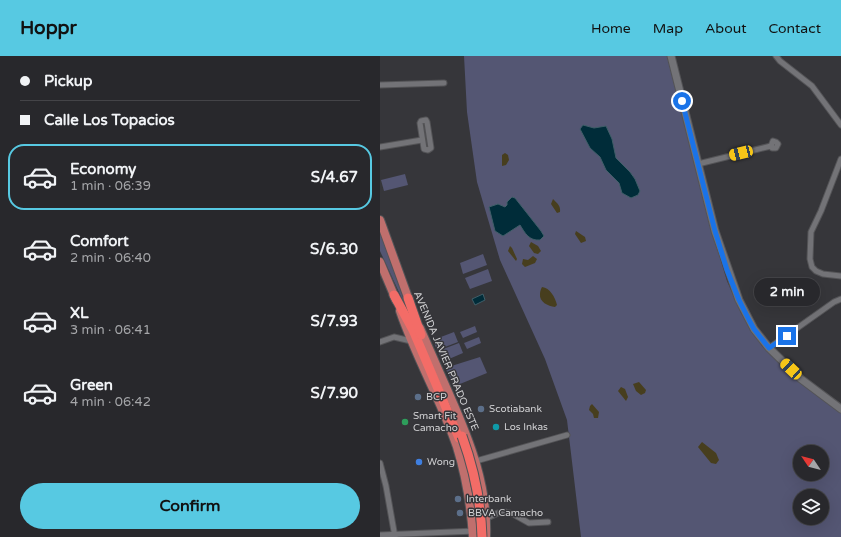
<!DOCTYPE html>
<html lang="en">
<head>
<meta charset="utf-8">
<style>
  body { margin:0; font-family:"Varela Round",sans-serif; background:#303034; color:#f1f3f6; height:100vh; display:flex; flex-direction:column; font-size:15px; white-space:nowrap }
  * { box-sizing:border-box; margin:0 }
  p { font-size:13px; color:#a5a6a9 }
  .icon { flex:none; width:22px; height:22px; fill:none; stroke:currentColor; stroke-width:2; stroke-linecap:round; stroke-linejoin:round }
  .map { position:relative; flex:1; overflow:hidden }
  .sheet { display:flex; flex-direction:column; background:#28282c; width:380px }
  .sheet>* { flex:none }
  .guide { display:grid; align-content:center; height:88px; padding:0 20px; background:#28282c }
  .needle { width:26px; rotate:305deg }
  .tools { position:absolute; left:413px; top:389px; display:grid; gap:8px }
  .tools a { display:grid; place-items:center; width:36px; height:36px; border-radius:50%; background:#28282c; box-shadow:0 4px 16px #0002,0 0 0 1px #444448; font-size:20px }
  .end { position:absolute; width:18px; height:18px; margin:-9px; border:5px solid #1a73e8; background:#fff; box-shadow:0 0 0 2px #fff }
  .from { border-radius:50% }
  .bubble { position:absolute; height:28px; border-radius:14px; background:#28282c; box-shadow:0 4px 16px #0002,0 0 0 1px #444448; font-size:13px; font-weight:800; line-height:28px; text-align:center }
  .car { position:absolute; width:12px; height:24px; margin:-12px -6px; border-radius:5px; box-shadow:0 0 3px 1px #0007; background:linear-gradient(#f5c518 24%,#345 0 40%,#f5c518 0 76%,#345 0 86%,#f5c518 0) }
  .guide b { display:flex; align-items:center; gap:14px; height:38px; font-size:15px }
  .guide b+b { border-top:1px solid #444448 }
  .guide i { width:10px; height:10px; background:#f1f3f6 }
  ul { padding:0; list-style:none }
  li { display:flex; align-items:center; gap:12px; height:66px; margin:0 8px 6px; padding:0 12px; border:2px solid transparent; border-radius:16px }
  li div { flex:1 }
  li b { display:block; font-size:15px }
  li em { font-style:normal; font-weight:800 }
  li.on { border-color:#57c9e2 }
  li>.icon { width:36px; height:36px; stroke-width:1.5 }
  .primary-button { display:flex; gap:8px; margin-top:auto; padding:8px 20px }
  .primary-button a { flex:1; height:46px; border-radius:24px; background:#57c9e2; color:#111; font-size:16px; font-weight:800; line-height:46px; text-align:center }
  header { display:flex; align-items:center; gap:24px; box-sizing:border-box; height:56px; padding:0 20px; background:#57c9e2; color:#111 }
  header strong { font-size:19px }
  nav { display:flex; gap:22px; margin-inline-start:auto; font-size:14px }
  main { display:flex; flex:1; min-height:0 }
  .map>svg:first-child { display:block }
  .green { fill:#545673; fill-rule:evenodd }
  .sand { fill:#473e1e }
  .water { fill:#002c39; stroke:#3f5e68 }
  .lines { fill:none; stroke-linecap:round; stroke-linejoin:round }
  .street-casing { stroke:#545457; stroke-width:7 }
  .secondary-casing { stroke:#545457; stroke-width:9 }
  .primary-casing { stroke:#545457; stroke-width:10 }
  .highway-casing { stroke:#545457; stroke-width:11 }
  .street { stroke:#737377; stroke-width:5 }
  .secondary { stroke:#737377; stroke-width:7 }
  .primary { stroke:#c06f6d; stroke-width:8 }
  .highway { stroke:#f36c67; stroke-width:9 }
  .highway-bridge-casing { stroke:#545457; stroke-width:11; stroke-linecap:butt }
  .highway-bridge { stroke:#f36c67; stroke-width:9 }
  .route { stroke:#1a73e8; stroke-width:5 }
  .service-dot { fill:#5c6f8a; stroke:#36363a; stroke-width:1.5 }
  .leisure-dot { fill:#2e9e5b; stroke:#36363a; stroke-width:1.5 }
  .culture-dot { fill:#0f9aa8; stroke:#36363a; stroke-width:1.5 }
  .shop-dot { fill:#3f7fe0; stroke:#36363a; stroke-width:1.5 }
  .labels { text-anchor:middle; dominant-baseline:central; stroke-width:3; stroke-linejoin:round; paint-order:stroke }
  .street-label { font-size:10px; fill:#d2d2d4; stroke:#36363a }
  .poi-label { font-size:10px; fill:#d2d2d4; stroke:#36363a; text-anchor:start }
</style>
</head>
<body>
<header>
<strong>Hoppr</strong>
<nav><a>Home</a><a>Map</a><a>About</a><a>Contact</a></nav>
</header>
<main>
<section class="sheet">
<div class="guide">
<b><i class="from"></i>Pickup</b>
<b><i></i>Calle Los Topacios</b>
</div>
<ul>
<li class="on"><svg class="icon" aria-label="car" viewBox="0 0 24 24"><path d="M5 17H2v-5l4-1 3-4h7l3 4 3 1v5h-3M9 17h6M6 11h13"/><circle cx="7" cy="17" r="2"/><circle cx="17" cy="17" r="2"/></svg><div><b>Economy</b><p>1 min · 06:39</p></div><em>S/4.67</em></li>
<li><svg class="icon" aria-label="car" viewBox="0 0 24 24"><path d="M5 17H2v-5l4-1 3-4h7l3 4 3 1v5h-3M9 17h6M6 11h13"/><circle cx="7" cy="17" r="2"/><circle cx="17" cy="17" r="2"/></svg><div><b>Comfort</b><p>2 min · 06:40</p></div><em>S/6.30</em></li>
<li><svg class="icon" aria-label="car" viewBox="0 0 24 24"><path d="M5 17H2v-5l4-1 3-4h7l3 4 3 1v5h-3M9 17h6M6 11h13"/><circle cx="7" cy="17" r="2"/><circle cx="17" cy="17" r="2"/></svg><div><b>XL</b><p>3 min · 06:41</p></div><em>S/7.93</em></li>
<li><svg class="icon" aria-label="car" viewBox="0 0 24 24"><path d="M5 17H2v-5l4-1 3-4h7l3 4 3 1v5h-3M9 17h6M6 11h13"/><circle cx="7" cy="17" r="2"/><circle cx="17" cy="17" r="2"/></svg><div><b>Green</b><p>4 min · 06:42</p></div><em>S/7.90</em></li>
</ul>
<div class="primary-button"><a>Confirm</a></div>
</section>
<div class="map">
<svg width="461" height="481" viewBox="0 0 461 481">
  <rect width="100%" height="100%" fill="#36363a"/>
  <g class="green">
    <path d="M84,0H287L328,162L347,225L361,257L382,290L419,323L461,356V481H201L187,364L165,303L120,204L97,126L87,56ZM420,396H442V418H420ZM420,440H442V462H420Z"/>
    <path d="M25,118L28,129L4,135L1,124Z"/>
    <path d="M0,176L29,258L0,195Z"/>
    <path d="M103,198L107,209L83,218L80,207Z"/>
    <path d="M108,213L112,225L90,233L85,222Z"/>
    <path d="M95,270L97,276L83,282L80,276Z"/>
    <path d="M74,276L78,286L57,294L53,284Z"/>
    <path d="M99,281L101,287L87,293L84,287Z"/>
    <path d="M79,287L83,297L62,306L58,295Z"/>
    <path d="M100,301L107,317L75,330L65,312Z"/>
  </g>
  <g class="sand">
    <path d="M125,97L128,99L129,104L126,109L122,110V99Z"/>
    <path d="M173,143C177,147 181,150 180,156L177,157L171,148Z"/>
    <path d="M196,175L205,181L206,185L201,187L195,178Z"/>
    <path d="M151,186L158,190L161,195L158,198L154,197L149,190Z"/>
    <path d="M130,190L132,192L137,203L136,205L128,195Z"/>
    <path d="M153,200L157,203L155,207L145,211L142,208L143,203L148,204Z"/>
    <path d="M162,231C170,232 175,241 177,249L175,251C168,250 159,246 160,238C160,235 161,233 162,231Z"/>
    <path d="M259,326L266,334L265,337L261,339L256,335L253,328Z"/>
    <path d="M241,331L245,333L248,341L246,345L238,335Z"/>
    <path d="M212,348L219,356L218,362H214L213,358L209,354L210,350Z"/>
    <path d="M322,386L336,397L339,404L336,408L331,407L318,391Z"/>
  </g>
  <g class="water">
    <path d="M203,69L214,72L226,70L232,83L236,102L250,116L255,123L260,135L258,139L251,142L242,137L239,127L226,114L220,101L210,92L200,73Z"/>
    <path d="M132,141L135,142L161,175L164,180L160,184C149,185 145,177 140,169L123,180L115,175L109,151L118,148L125,151L127,149V146Z"/>
    <path d="M103,238L105,244L95,249L92,243Z"/>
  </g>
  <g class="lines">
    <defs>
      <g id="street">
        <path d="M396,0L400,5L432,30L461,69"/>
        <path d="M0,29L64,27"/>
        <path d="M46,64L47,66L51,92L48,94L44,93L40,67L41,65Z"/>
        <path d="M0,91L42,84"/>
        <path d="M461,103L441,155L431,176L430,203L432,211L436,215L443,218L461,220"/>
        <path d="M318,108L391,90L393,85L396,86L398,88L396,92H392L391,90"/>
        <path d="M0,286L14,281L31,285"/>
        <path d="M389,292L454,246L461,243"/>
        <path d="M96,405L187,379"/>
        <path d="M0,407L6,430L15,481"/>
        <path d="M107,462L118,457L125,456L133,458L149,467L168,466"/>
        <path d="M0,479L95,475"/>
      </g>
      <path id="secondary" d="M291,0L335,175L359,244L374,273L389,292L421,323L461,353"/>
      <g id="primary">
        <path d="M0,164L30,247"/>
        <path d="M0,206L16,244"/>
        <path d="M20,255C36,302 61,344 77,391C86,420 91,450 93,481"/>
        <path d="M40,272C50,295 60,317 70,340C90,385 108,431 106,481"/>
      </g>
      <g id="highway">
        <path d="M14,239L33,274L79,382"/>
        <path d="M28,242L41,279"/>
      </g>
    </defs>
    <use href="#street" class="street-casing"/>
    <use href="#secondary" class="secondary-casing"/>
    <use href="#primary" class="primary-casing"/>
    <use href="#highway" class="highway-casing"/>
    <use href="#street" class="street"/>
    <use href="#secondary" class="secondary"/>
    <use href="#primary" class="primary"/>
    <use href="#highway" class="highway"/>
    <defs>
      <path id="highway-bridge" d="M82,380C94,413 101,446 102,481"/>
    </defs>
    <use href="#highway-bridge" class="highway-bridge-casing"/>
    <use href="#highway-bridge" class="highway-bridge"/>
  </g>
  <g class="lines">
    <path class="route" d="M302,45L335,175L347,214L359,244L369,264L374,273L389,292L407,280"/>
  </g>
  <g class="service-dot">
    <circle cx="38" cy="341" r="4"/>
    <circle cx="101" cy="353" r="4"/>
    <circle cx="78" cy="443" r="4"/>
    <circle cx="80" cy="457" r="4"/>
  </g>
  <circle class="leisure-dot" cx="25" cy="366" r="4"/>
  <circle class="culture-dot" cx="116" cy="371" r="4"/>
  <circle class="shop-dot" cx="39" cy="406" r="4"/>
  <g class="labels">
    <g class="street-label">
      <text transform="translate(66 305) rotate(67)">AVENIDA JAVIER PRADO ESTE</text>
    </g>
    <g class="poi-label">
      <text x="46" y="341">BCP</text>
      <text x="109" y="353">Scotiabank</text>
      <text x="33" y="360">Smart Fit<tspan x="33" dy="12">Camacho</tspan></text>
      <text x="124" y="371">Los Inkas</text>
      <text x="47" y="406">Wong</text>
      <text x="86" y="443">Interbank</text>
      <text x="88" y="457">BBVA Camacho</text>
    </g>
  </g>
</svg>
<div class="tools">
<a><svg class="needle" viewBox="-14 -14 28 28"><path d="M0-13l5 13h-10z" fill="#e53935"/><path d="M0 13l5-13h-10z" fill="#a5a6a9"/></svg></a>
<a><svg class="icon" aria-label="layers" viewBox="0 0 24 24"><path d="M12 4l9 5-9 5-9-5zM3 14l9 5 9-5"/></svg></a>
</div>
<i class="end from" style="left:302px;top:45px"></i>
<i class="end" style="left:407px;top:280px"></i>
<div class="bubble" style="left:374px;top:222px;width:66px">2 min</div>
<i class="car" style="left:361px;top:97px;rotate:256deg"></i>
<i class="car" style="left:411px;top:313px;rotate:313deg"></i>
</div>
</main>
</body>
</html>
